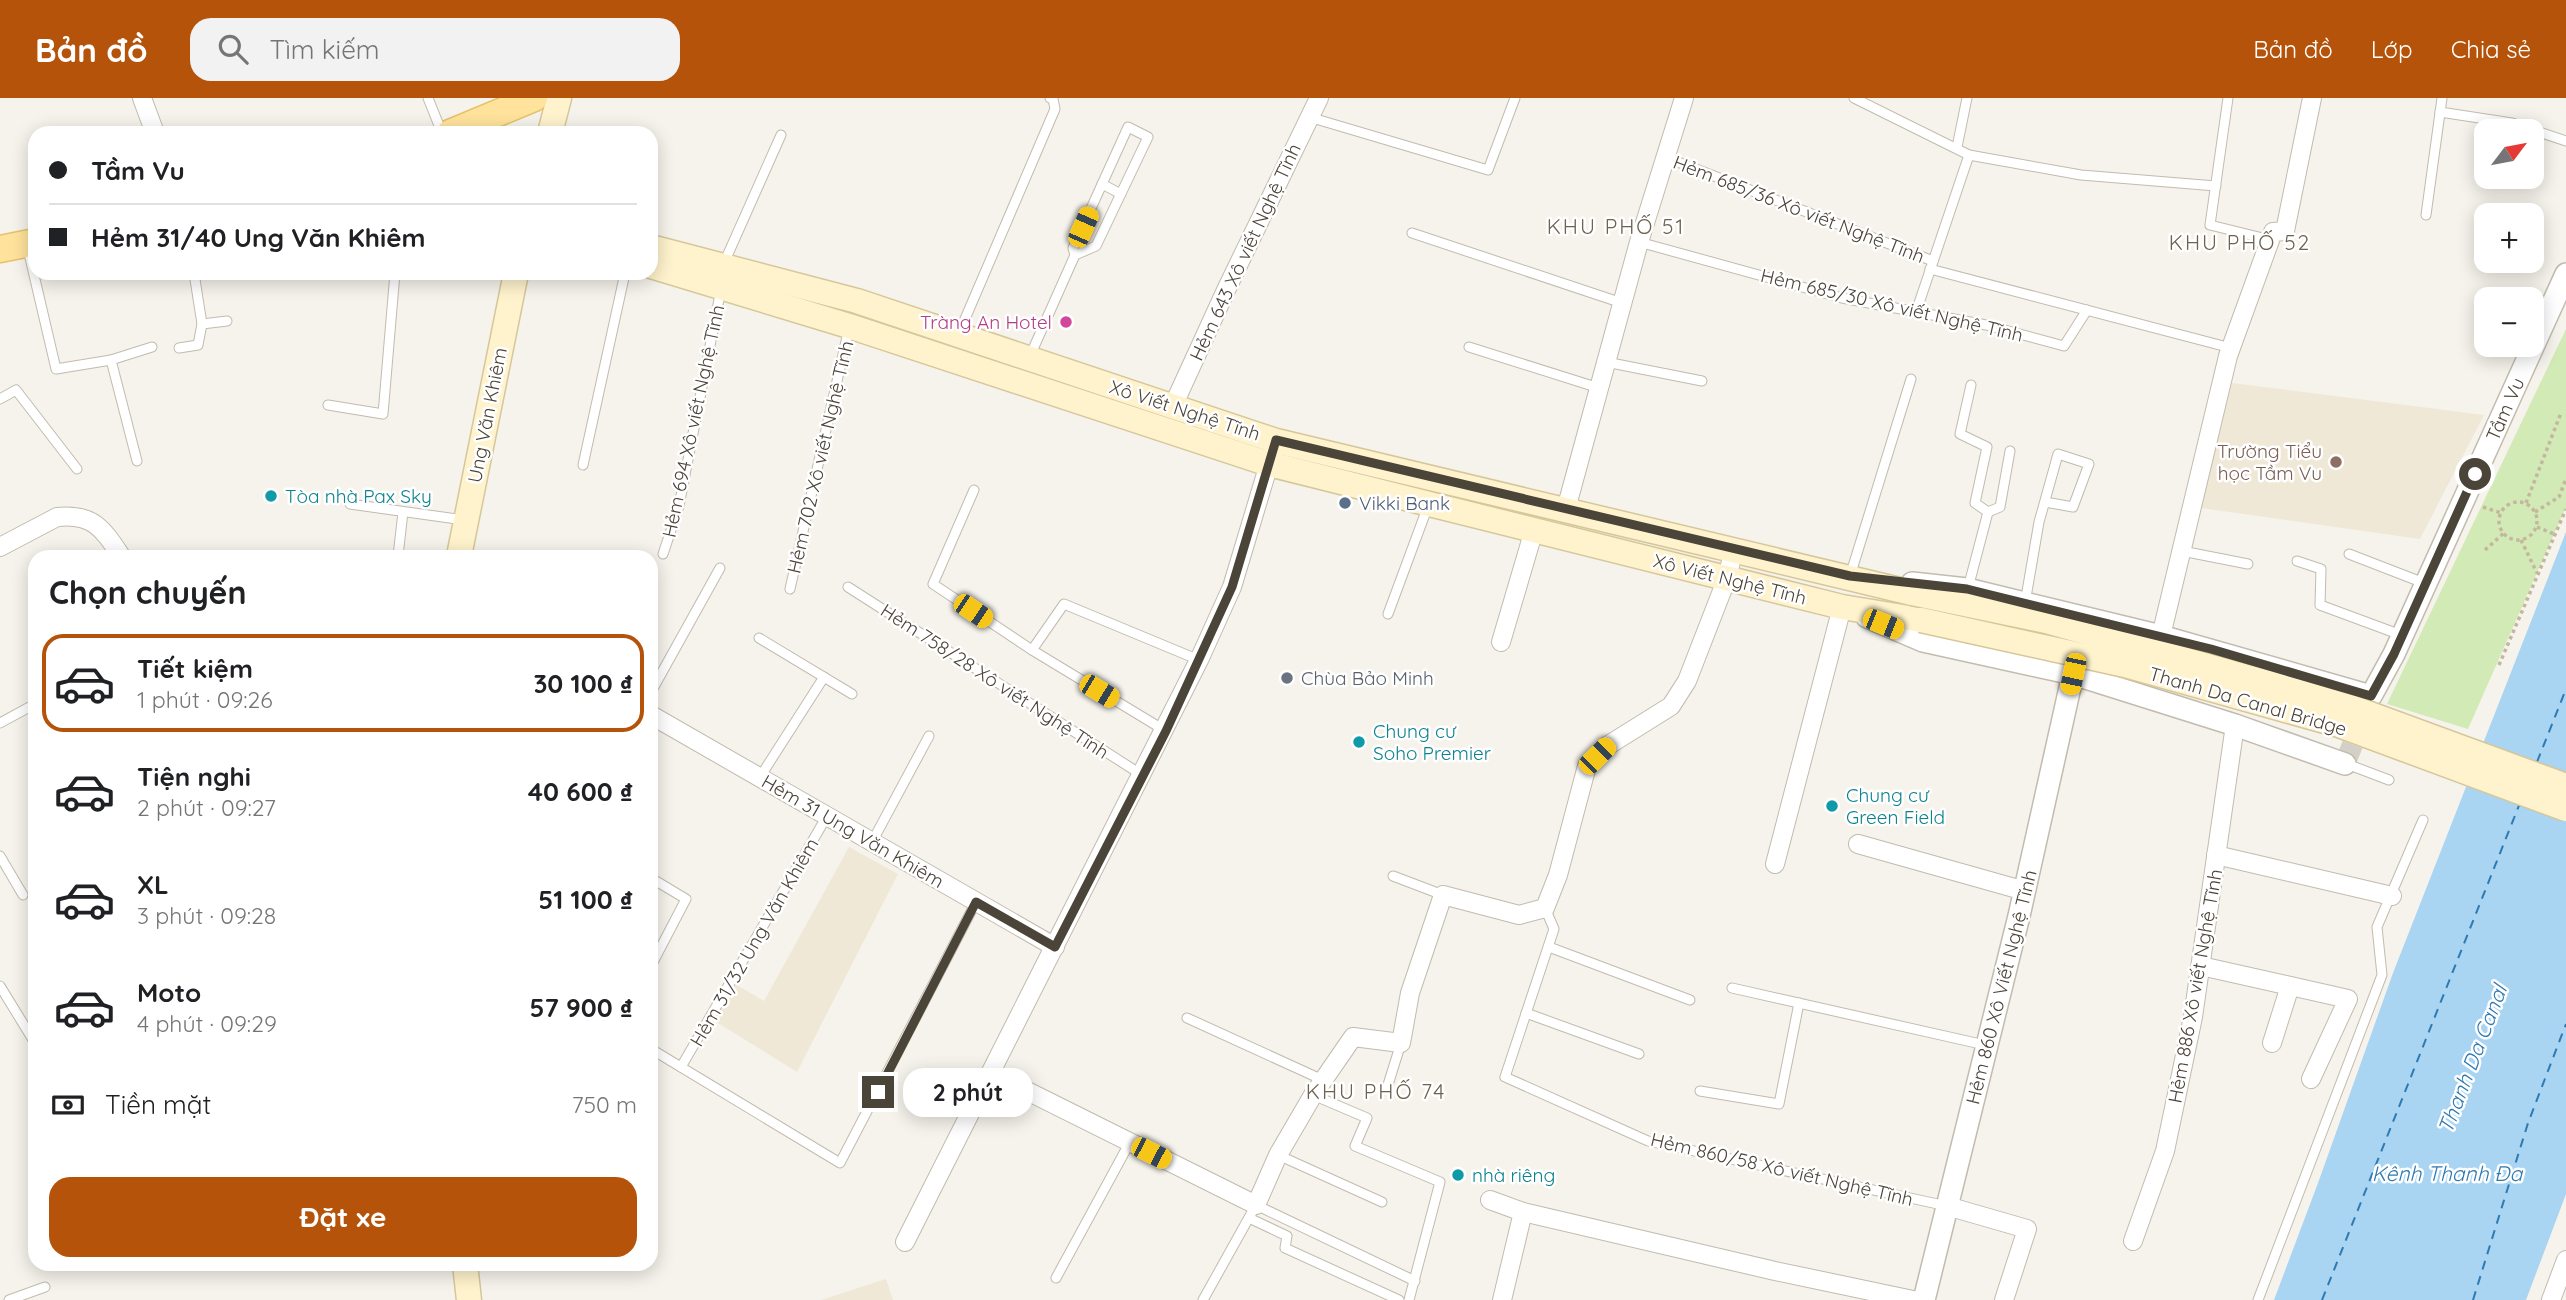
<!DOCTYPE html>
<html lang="vi">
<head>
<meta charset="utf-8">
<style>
  body { margin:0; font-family:Quicksand,sans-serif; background:#f2f2f2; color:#202124; height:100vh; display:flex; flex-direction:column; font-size:26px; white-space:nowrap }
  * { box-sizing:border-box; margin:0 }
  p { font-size:23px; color:#757577 }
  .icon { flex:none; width:38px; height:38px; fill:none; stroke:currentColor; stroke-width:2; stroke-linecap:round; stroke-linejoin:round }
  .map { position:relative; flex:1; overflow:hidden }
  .drawer { position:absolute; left:28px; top:452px; width:630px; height:721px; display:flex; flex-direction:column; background:#fff; border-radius:21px; box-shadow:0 4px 18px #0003 }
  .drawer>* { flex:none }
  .banner { position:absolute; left:28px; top:28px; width:630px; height:154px; border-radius:21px; box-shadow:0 4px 18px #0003; display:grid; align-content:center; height:154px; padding:0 21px; background:#fff }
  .needle { width:46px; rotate:58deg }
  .buttons { position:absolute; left:2474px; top:21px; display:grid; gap:14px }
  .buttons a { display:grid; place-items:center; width:70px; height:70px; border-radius:14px; background:#fff; box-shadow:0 4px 18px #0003; font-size:35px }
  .end { position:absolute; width:32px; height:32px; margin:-16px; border:9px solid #4b4439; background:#fff; box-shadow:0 0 0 4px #fff }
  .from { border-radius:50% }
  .bubble { position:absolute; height:49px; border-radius:21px; background:#fff; box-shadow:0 4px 18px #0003; font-size:23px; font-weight:700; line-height:49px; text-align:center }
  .car { position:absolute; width:21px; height:42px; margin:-21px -10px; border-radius:9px; box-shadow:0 0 5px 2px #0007; background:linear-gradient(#f5c518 24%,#345 0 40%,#f5c518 0 76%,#345 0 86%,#f5c518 0) }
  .banner b { display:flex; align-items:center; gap:24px; height:66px; font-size:26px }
  .banner b+b { border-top:2px solid #e0e0e0 }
  .banner i { width:18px; height:18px; background:#202124 }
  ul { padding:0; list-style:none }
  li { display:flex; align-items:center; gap:21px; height:98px; margin:0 14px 10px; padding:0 7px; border:4px solid transparent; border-radius:21px }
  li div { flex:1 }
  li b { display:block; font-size:26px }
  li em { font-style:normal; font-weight:700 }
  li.selected { border-color:#b45309 }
  li>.icon { width:63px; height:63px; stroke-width:1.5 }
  h2 { padding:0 21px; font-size:32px; line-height:84px }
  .pay { display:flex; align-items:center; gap:18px; height:77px; padding:0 21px; font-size:26px }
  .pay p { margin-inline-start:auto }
  .primary-button { display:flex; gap:14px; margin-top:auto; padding:14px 21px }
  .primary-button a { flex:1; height:80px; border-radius:21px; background:#b45309; color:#fff; font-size:28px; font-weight:700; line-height:80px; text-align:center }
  header { display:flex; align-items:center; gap:42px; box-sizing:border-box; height:98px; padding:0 35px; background:#b45309; color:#fff }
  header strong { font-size:33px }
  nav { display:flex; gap:38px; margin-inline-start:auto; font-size:24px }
  .search { width:490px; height:63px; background:#f2f2f2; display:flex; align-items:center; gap:18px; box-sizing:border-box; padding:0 24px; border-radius:21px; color:#757577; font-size:26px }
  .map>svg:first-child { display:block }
  .education { fill:#efe8d6 }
  .green { fill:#d2eab5 }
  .water { fill:#a9d4f2 }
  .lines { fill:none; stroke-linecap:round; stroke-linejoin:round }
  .ferry { stroke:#2e7ab2; stroke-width:2; stroke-dasharray:9 7; stroke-linecap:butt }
  .tertiary-tunnel { stroke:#d4d0c8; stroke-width:21; stroke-dasharray:21 10; stroke-linecap:butt }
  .service-casing { stroke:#c2bbae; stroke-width:11 }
  .minor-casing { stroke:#c2bbae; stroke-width:20 }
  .tertiary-casing { stroke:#c2bbae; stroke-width:24 }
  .secondary-casing { stroke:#d6c79b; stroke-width:27 }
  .primary-casing { stroke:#e6c16a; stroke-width:29 }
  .path { stroke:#c4b79f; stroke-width:3.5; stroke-dasharray:3.5 3.5; stroke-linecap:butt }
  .service { stroke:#fff; stroke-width:9 }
  .minor { stroke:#fff; stroke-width:18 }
  .tertiary { stroke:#fff; stroke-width:21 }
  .secondary { stroke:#fff3cd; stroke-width:24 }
  .primary { stroke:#ffe39c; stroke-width:26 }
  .secondary-bridge-casing { stroke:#d6c79b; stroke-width:27; stroke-linecap:butt }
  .secondary-bridge { stroke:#fff3cd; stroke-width:24 }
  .route { stroke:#4b4439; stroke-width:9 }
  .hotel-dot { fill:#d1479c; stroke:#fff; stroke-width:2.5 }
  .education-dot { fill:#8d6e63; stroke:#fff; stroke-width:2.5 }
  .culture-dot { fill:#0f9aa8; stroke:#fff; stroke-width:2.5 }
  .service-dot { fill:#5c6f8a; stroke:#fff; stroke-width:2.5 }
  .worship-dot { fill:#6b7280; stroke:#fff; stroke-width:2.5 }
  .labels { text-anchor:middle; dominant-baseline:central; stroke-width:5; stroke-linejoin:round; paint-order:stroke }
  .street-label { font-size:19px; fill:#4b4439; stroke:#fff }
  .hotel-label { font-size:19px; fill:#b23c85; stroke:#fff; text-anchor:end }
  .education-label { font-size:19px; fill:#785e54; stroke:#fff; text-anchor:end }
  .culture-label { font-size:19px; fill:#0d838f; stroke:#fff; text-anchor:start }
  .service-label { font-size:19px; fill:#4e5e75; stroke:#fff; text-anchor:start }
  .worship-label { font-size:19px; fill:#5b616d; stroke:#fff; text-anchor:start }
  .neighbourhood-label { font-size:21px; letter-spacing:2px; fill:#6e6250; stroke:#fff }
  .water-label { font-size:21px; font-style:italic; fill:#2e7ab2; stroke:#fff }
</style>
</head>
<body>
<header>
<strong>Bản đồ</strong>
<div class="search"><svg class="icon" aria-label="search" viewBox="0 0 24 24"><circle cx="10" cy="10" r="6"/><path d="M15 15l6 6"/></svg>Tìm kiếm</div>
<nav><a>Bản đồ</a><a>Lớp</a><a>Chia sẻ</a></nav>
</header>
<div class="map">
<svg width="2566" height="1202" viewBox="0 0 2566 1202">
  <rect width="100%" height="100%" fill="#f6f3ec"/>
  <g class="education">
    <path d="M2232,285L2484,317L2420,441L2201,410Z"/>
    <path d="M849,749L898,776L797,974L713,922L735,886L764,903Z"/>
    <path d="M886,1181L893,1202H821Z"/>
  </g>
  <path class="green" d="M2566,231V409L2468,631L2387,606Z"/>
  <path class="water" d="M2566,434V1096L2526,1202H2274L2318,1085L2393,875Z"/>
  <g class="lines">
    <g class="ferry">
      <path d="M2537,664L2566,591"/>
      <path d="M2322,1202L2520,705"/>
      <path d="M2473,1202L2528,1025L2566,926"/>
    </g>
    <path class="tertiary-tunnel" d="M2345,666L2363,619"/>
    <defs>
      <g id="service">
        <path d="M428,0L442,35"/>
        <path d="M1854,0L1969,57L2081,77L2216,88"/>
        <path d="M2228,0L2210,127L2271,142"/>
        <path d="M2440,14L2512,25L2566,43"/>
        <path d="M1309,19L1488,72L1515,0"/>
        <path d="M1957,49L1967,0"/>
        <path d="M1665,59L1933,163"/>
        <path d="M1102,86L1121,96"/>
        <path d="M2426,117L2442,0"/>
        <path d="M1412,135L1622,205"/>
        <path d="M1639,144L1842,200L1986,227L2064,248L2087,212"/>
        <path d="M27,147L56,271L111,262L137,363"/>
        <path d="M724,165L781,37"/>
        <path d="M1930,171L2231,250"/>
        <path d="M194,175L202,226L227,223"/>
        <path d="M1916,214L1969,57"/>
        <path d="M959,235L1055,11L1053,1L1050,0"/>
        <path d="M1469,249L1599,290"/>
        <path d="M179,250L198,247L202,226"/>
        <path d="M1030,258L1075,157L1073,150L1128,29L1148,39L1096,148L1075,157"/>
        <path d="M111,262L152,249"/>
        <path d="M1606,264L1702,283"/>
        <path d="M0,301L16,292L77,371"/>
        <path d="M328,307L383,316L395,175"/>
        <path d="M583,367L625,175"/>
        <path d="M974,392L933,486L1032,552L1064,506L1199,562"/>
        <path d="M350,406L464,422"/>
        <path d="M1988,414L2000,409L2010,353"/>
        <path d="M2182,453L2248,466"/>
        <path d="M663,456L679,408L721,191"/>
        <path d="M2349,456L2424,485"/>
        <path d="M398,458L403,414"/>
        <path d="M2297,463L2321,471L2320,507L2401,537"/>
        <path d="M1850,478L1911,281"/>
        <path d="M848,489L1142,677"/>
        <path d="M1968,490L1988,414L1975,405L1987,349L1960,336L1971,287"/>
        <path d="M790,491L849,230"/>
        <path d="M2025,505L2039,424L2058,356L2089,366L2073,409L2045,404"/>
        <path d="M1388,516L1428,408"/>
        <path d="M759,540L852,596"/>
        <path d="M1032,552L1164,632"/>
        <path d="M651,594L720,470"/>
        <path d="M0,625L35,606"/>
        <path d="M2347,666L2389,682"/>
        <path d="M760,679L824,579"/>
        <path d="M872,744L929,638"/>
        <path d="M0,758L23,797"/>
        <path d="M1393,778L1443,797"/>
        <path d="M651,780L686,801L651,868"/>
        <path d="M1545,810L1554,831L1505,979L1648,1043L1947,1108"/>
        <path d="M1549,849L1690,902"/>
        <path d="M0,888L35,945"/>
        <path d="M1732,890L1985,947"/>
        <path d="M1526,915L1639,956"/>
        <path d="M1187,920L1323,982"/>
        <path d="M651,951L840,1065L976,804"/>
        <path d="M681,969L827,718"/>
        <path d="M1387,990L1401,945"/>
        <path d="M1700,993L1779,1006L1799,905"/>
        <path d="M1313,997L1367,1020L1355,1048L1440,1084L1409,1202"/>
        <path d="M1278,1057L1382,1104"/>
        <path d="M1249,1120L1287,1138L1285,1150L1399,1202"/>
        <path d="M1056,1180L1130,1044"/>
        <path d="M9,1202L45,1189"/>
        <path d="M1203,1202L1256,1107L1415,1183"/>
        <path d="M2258,1202L2382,877L2377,829L2423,722"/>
      </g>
      <g id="minor">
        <path d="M142,0L155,35"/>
        <path d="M1173,308L1227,190L1319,0"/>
        <path d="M1566,411L1639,144L1684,0"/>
        <path d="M0,449L57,419C93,415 103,431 121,458"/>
        <path d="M2161,538L2228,258L2273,134L2285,133L2312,0"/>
        <path d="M1501,544L1534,432"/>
        <path d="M651,617L1055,849"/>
        <path d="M1858,746L2025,793"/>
        <path d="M2216,757L2392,798"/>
        <path d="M1775,766L1842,509"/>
        <path d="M2201,868L2348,901L2311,981"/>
        <path d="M2272,945L2290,888"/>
        <path d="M991,975L1256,1107L1278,1057L1313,997L1353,939L1401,945L1410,895L1443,797L1519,817L1545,810L1558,777L1587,668L1607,648L1671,608L1687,583L1727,480L1734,451"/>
        <path d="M1490,1102L1523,1114L1775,1173L1913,1202"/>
        <path d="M1947,1108L2027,1131L2004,1202"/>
        <path d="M2133,1143L2165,1053L2193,919L2235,627"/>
        <path d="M905,1144L1199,562L1232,489L1272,356"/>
        <path d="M1502,1202L1523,1114"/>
        <path d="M2551,1202L2566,1162"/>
      </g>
      <g id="tertiary">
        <path d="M1912,485L1967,491L2161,538L2371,598L2394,556L2566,176"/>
        <path d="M1867,519L1923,543L2073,576L2235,627L2345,666"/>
        <path d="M1924,1202L2019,818L2073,576"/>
      </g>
      <g id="secondary">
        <path d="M550,35L559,0"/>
        <path d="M651,149L857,203L1276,343L1912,495"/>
        <path d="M651,168L849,228L1269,366L1842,509L1921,522"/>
        <path d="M459,458L516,175"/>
        <path d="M465,1166L469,1202"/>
      </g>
      <g id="primary">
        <path d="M450,35L534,0"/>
        <path d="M0,151L35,144"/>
      </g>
    </defs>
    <use href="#service" class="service-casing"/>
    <use href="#minor" class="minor-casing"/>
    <use href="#tertiary" class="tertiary-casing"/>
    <use href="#secondary" class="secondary-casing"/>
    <use href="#primary" class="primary-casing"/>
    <g class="path">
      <circle cx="2518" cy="423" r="19"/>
      <path d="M2526,405L2561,315"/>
      <path d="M2483,409L2501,415"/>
      <path d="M2535,414L2559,399L2566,381"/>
      <path d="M2537,429L2554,436"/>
      <path d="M2521,442L2537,475"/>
      <path d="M2485,452L2504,435"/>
      <path d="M2499,567L2566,411"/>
    </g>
    <use href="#service" class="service"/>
    <use href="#minor" class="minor"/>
    <use href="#tertiary" class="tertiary"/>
    <use href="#secondary" class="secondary"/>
    <use href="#primary" class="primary"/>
    <defs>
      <g id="secondary-bridge">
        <path d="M1912,495L2046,523L2340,605L2566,688"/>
        <path d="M1921,522L2125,567L2339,627L2566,711"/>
      </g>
    </defs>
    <use href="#secondary-bridge" class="secondary-bridge-casing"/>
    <use href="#secondary-bridge" class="secondary-bridge"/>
  </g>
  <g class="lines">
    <path class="route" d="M878,994L976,804L1055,849L1166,633L1232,489L1276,342L1850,478L1967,491L1987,496L2211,551L2371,598L2394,556L2475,376"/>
  </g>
  <circle class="hotel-dot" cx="1066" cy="224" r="7"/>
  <circle class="education-dot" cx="2336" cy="364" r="7"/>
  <g class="culture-dot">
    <circle cx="271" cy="398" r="7"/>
    <circle cx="1359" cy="644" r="7"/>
    <circle cx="1832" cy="708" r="7"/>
    <circle cx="1458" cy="1077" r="7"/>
  </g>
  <circle class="service-dot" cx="1345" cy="405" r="7"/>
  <circle class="worship-dot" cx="1287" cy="580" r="7"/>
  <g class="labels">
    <g class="street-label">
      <text transform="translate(1799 111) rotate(21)">Hẻm 685/36 Xô viết Nghệ Tĩnh</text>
      <text transform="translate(1245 154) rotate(-65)">Hẻm 643 Xô viết Nghệ Tĩnh</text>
      <text transform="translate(1892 207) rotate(13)">Hẻm 685/30 Xô viết Nghệ Tĩnh</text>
      <text transform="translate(2505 311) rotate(-66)">Tầm Vu</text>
      <text transform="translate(1185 312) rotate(18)">Xô Viết Nghệ Tĩnh</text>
      <text transform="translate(487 317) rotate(-79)">Ung Văn Khiêm</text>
      <text transform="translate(693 323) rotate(-78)">Hẻm 694 Xô viết Nghệ Tĩnh</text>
      <text transform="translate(820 359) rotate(-77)">Hẻm 702 Xô viết Nghệ Tĩnh</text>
      <text transform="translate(1730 481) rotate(14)">Xô Viết Nghệ Tĩnh</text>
      <text transform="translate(995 583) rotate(33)">Hẻm 758/28 Xô viết Nghệ Tĩnh</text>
      <text transform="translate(2248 603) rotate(16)">Thanh Da Canal Bridge</text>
      <text transform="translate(853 733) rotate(30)">Hẻm 31 Ung Văn Khiêm</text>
      <text transform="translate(754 844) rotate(-60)">Hẻm 31/32 Ung Văn Khiêm</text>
      <text transform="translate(2195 888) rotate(-80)">Hẻm 886 Xô viết Nghệ Tĩnh</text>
      <text transform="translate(2001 889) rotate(-76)">Hẻm 860 Xô Viết Nghệ Tĩnh</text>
      <text transform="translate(1782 1071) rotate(13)">Hẻm 860/58 Xô viết Nghệ Tĩnh</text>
    </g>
    <g class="hotel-label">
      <text x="1052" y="224">Tràng An Hotel</text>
    </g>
    <g class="education-label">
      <text x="2322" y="353">Trường Tiểu<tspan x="2322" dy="22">học Tầm Vu</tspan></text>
    </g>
    <g class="culture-label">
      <text x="285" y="398">Tòa nhà Pax Sky</text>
      <text x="1373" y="633">Chung cư<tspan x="1373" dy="22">Soho Premier</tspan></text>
      <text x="1846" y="697">Chung cư<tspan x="1846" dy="22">Green Field</tspan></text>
      <text x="1472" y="1077">nhà riêng</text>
    </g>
    <g class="service-label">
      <text x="1359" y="405">Vikki Bank</text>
    </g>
    <g class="worship-label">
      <text x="1301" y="580">Chùa Bảo Minh</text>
    </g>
    <g class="neighbourhood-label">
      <text x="1616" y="128">KHU PHỐ 51</text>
      <text x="2240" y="144">KHU PHỐ 52</text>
      <text x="1376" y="993">KHU PHỐ 74</text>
    </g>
    <g class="water-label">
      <text transform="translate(2472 961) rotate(-69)">Thanh Da Canal</text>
      <text x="2447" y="1075">Kênh Thanh Đa</text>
    </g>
  </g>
</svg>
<div class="buttons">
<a><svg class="needle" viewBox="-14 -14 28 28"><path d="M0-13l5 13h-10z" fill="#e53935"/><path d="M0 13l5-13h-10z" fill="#757577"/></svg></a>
<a>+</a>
<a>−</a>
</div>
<i class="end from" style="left:2475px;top:376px"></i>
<i class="end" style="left:878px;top:994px"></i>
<div class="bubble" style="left:903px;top:970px;width:130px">2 phút</div>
<i class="car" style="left:1083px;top:129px;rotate:24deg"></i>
<i class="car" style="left:973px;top:513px;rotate:124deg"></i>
<i class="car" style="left:1883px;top:526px;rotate:112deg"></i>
<i class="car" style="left:2073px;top:576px;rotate:192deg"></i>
<i class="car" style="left:1099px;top:593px;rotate:121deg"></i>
<i class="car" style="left:1597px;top:658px;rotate:45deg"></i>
<i class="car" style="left:1151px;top:1055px;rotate:117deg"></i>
<div class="banner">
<b><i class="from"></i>Tầm Vu</b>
<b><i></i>Hẻm 31/40 Ung Văn Khiêm</b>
</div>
<section class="drawer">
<h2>Chọn chuyến</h2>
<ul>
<li class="selected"><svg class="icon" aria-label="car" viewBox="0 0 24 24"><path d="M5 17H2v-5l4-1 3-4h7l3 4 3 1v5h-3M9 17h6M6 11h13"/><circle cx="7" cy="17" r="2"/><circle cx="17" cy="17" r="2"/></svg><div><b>Tiết kiệm</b><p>1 phút · 09:26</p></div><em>30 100 ₫</em></li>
<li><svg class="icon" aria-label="car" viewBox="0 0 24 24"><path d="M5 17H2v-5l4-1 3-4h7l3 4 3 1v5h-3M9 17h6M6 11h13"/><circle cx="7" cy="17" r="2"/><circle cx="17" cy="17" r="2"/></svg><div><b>Tiện nghi</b><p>2 phút · 09:27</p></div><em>40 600 ₫</em></li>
<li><svg class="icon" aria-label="car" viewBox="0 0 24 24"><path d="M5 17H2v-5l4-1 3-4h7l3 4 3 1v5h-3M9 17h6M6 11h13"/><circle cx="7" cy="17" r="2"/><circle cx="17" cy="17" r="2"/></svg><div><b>XL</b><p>3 phút · 09:28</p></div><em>51 100 ₫</em></li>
<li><svg class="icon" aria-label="car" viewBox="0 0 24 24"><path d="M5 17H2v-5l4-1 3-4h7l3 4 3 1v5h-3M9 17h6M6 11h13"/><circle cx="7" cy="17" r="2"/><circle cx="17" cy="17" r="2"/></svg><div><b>Moto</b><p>4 phút · 09:29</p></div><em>57 900 ₫</em></li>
</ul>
<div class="pay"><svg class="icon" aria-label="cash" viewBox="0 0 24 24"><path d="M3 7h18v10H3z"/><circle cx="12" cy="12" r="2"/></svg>Tiền mặt<p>750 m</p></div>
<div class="primary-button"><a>Đặt xe</a></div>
</section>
</div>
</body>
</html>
